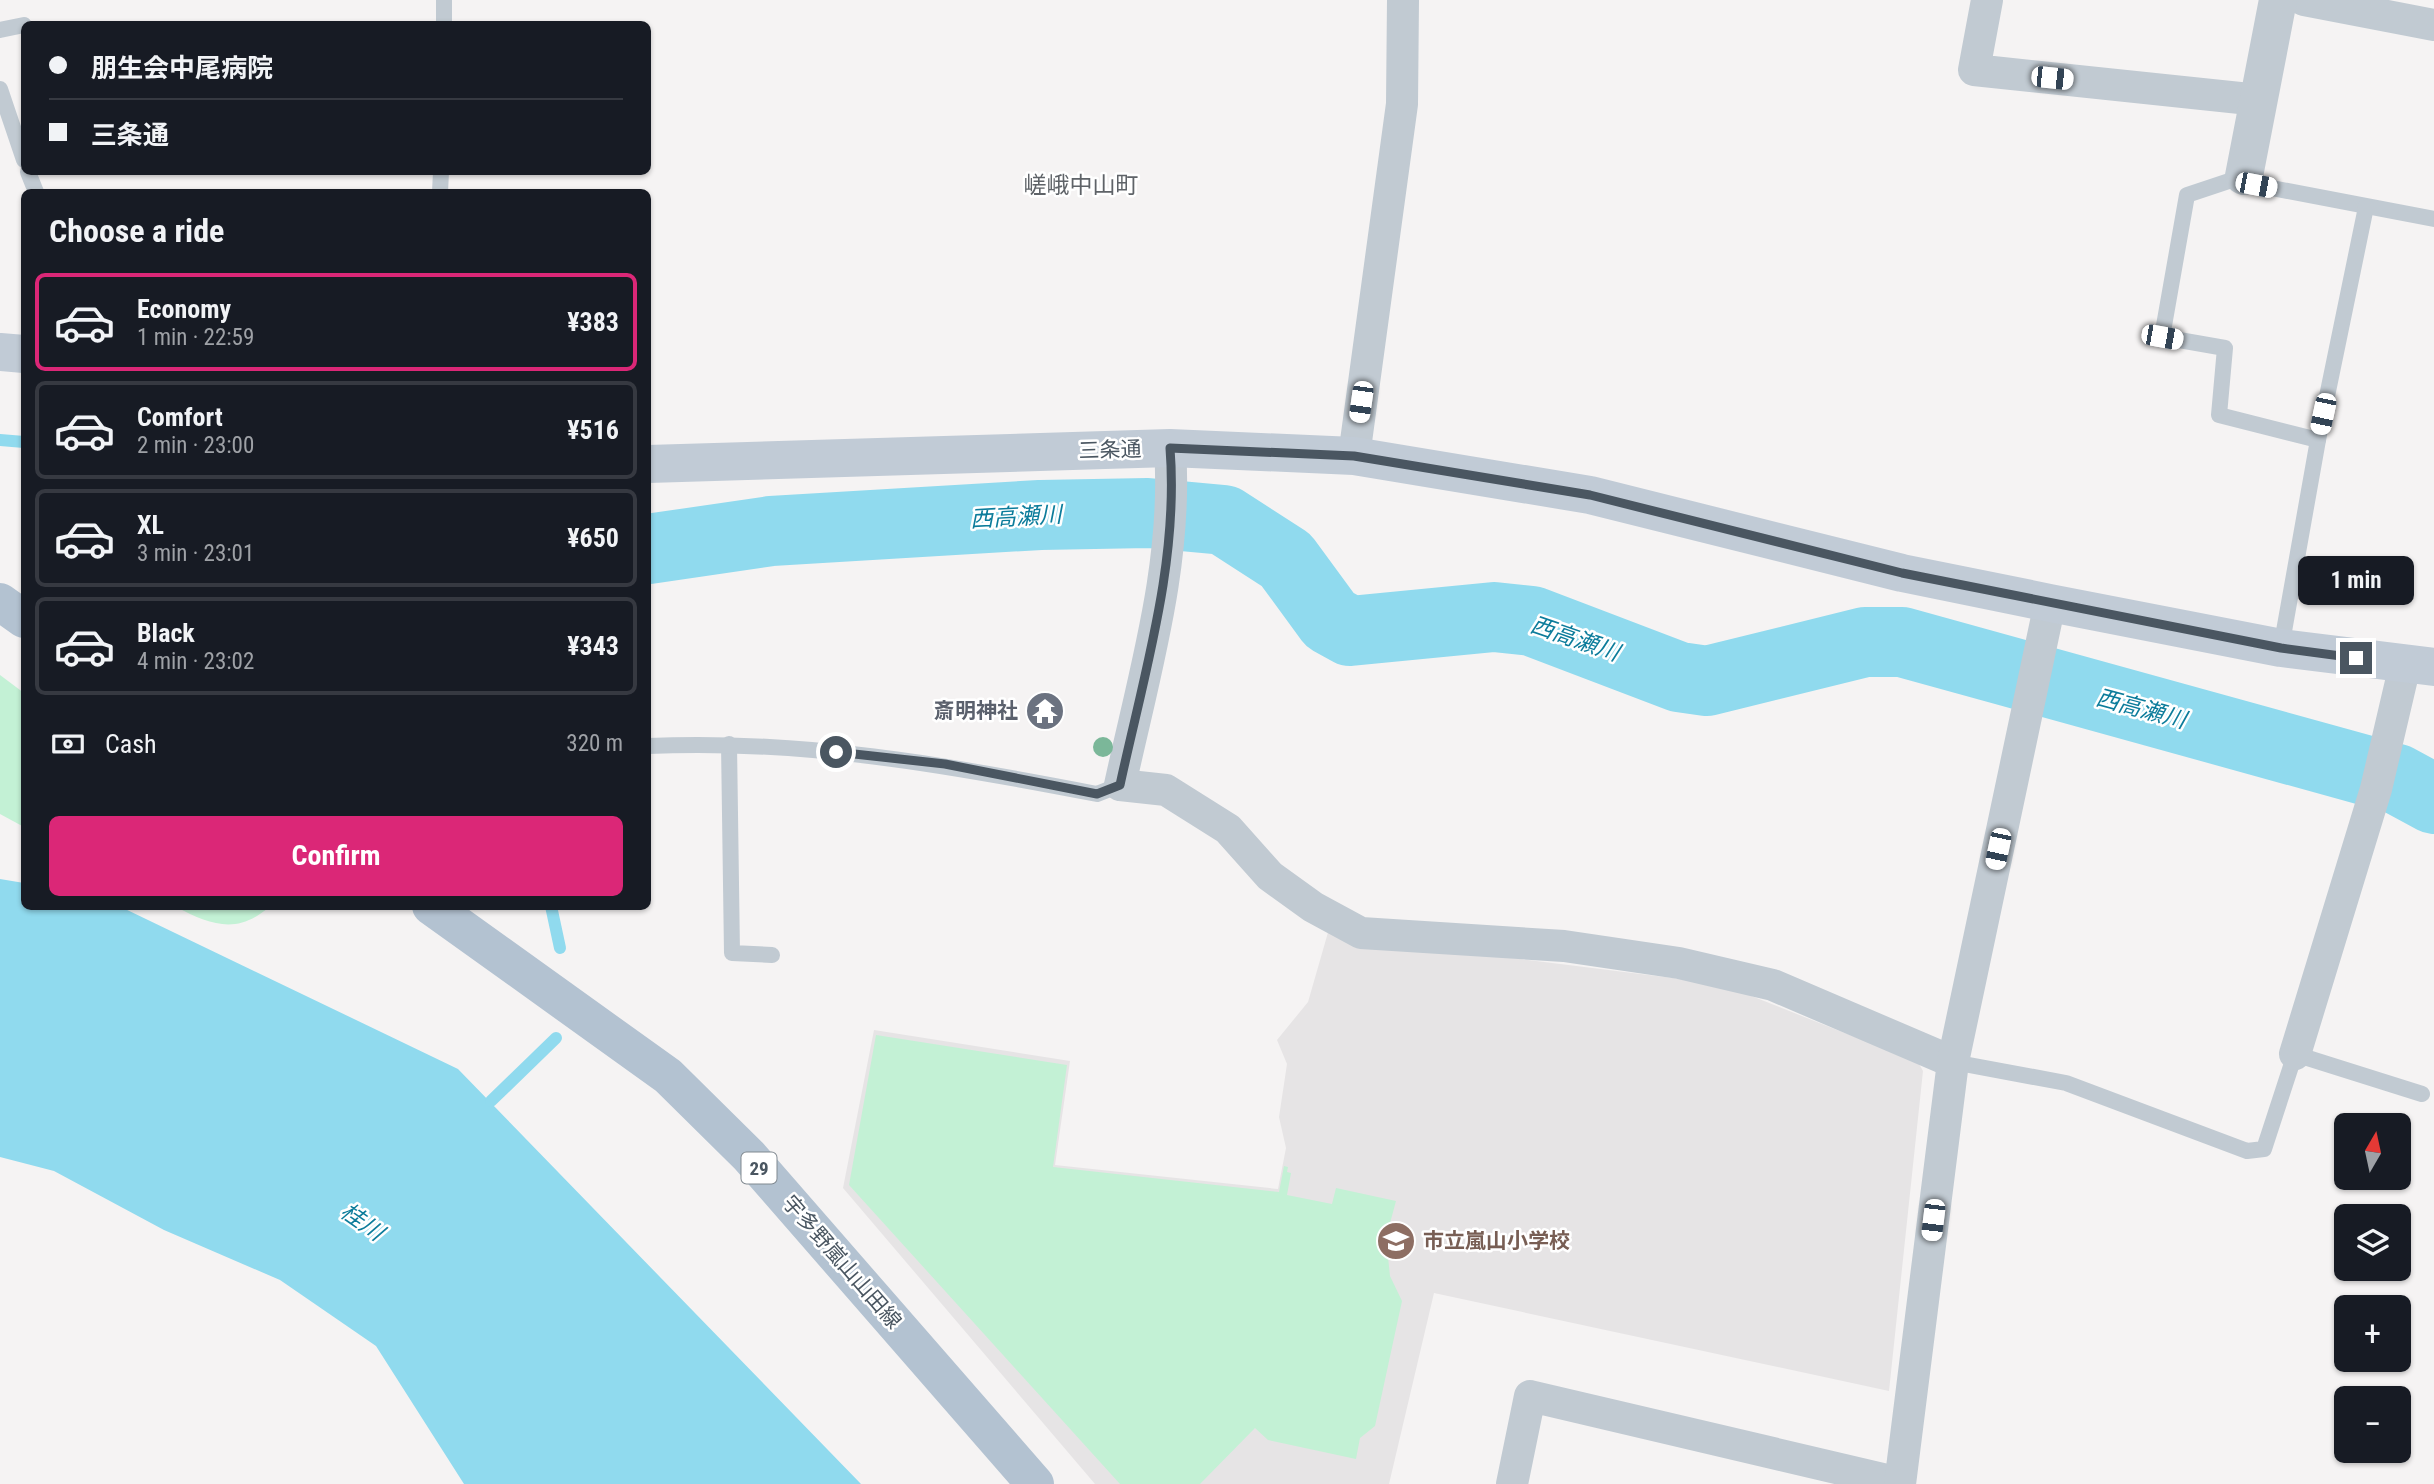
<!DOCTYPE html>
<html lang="en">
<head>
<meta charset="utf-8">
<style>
  body { margin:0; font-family:"Roboto Condensed","Noto Sans JP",sans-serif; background:#20242c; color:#f1f3f6; height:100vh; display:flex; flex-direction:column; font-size:26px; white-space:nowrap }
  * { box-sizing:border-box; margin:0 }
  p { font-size:23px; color:#9ea1a6 }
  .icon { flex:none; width:38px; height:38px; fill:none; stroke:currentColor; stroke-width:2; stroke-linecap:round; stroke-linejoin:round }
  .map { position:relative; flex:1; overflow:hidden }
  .side { position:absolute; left:21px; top:189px; width:630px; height:721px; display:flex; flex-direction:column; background:#171b24; border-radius:10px; box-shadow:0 2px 5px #0004 }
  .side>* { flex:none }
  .banner { position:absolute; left:21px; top:21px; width:630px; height:154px; border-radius:10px; box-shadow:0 2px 5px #0004; display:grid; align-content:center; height:154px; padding:0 28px; background:#171b24 }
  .needle { width:46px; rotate:9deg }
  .fabs { position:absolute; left:2334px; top:1113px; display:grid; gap:14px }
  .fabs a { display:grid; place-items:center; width:77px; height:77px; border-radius:10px; background:#171b24; box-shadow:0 2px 5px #0004; font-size:35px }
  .end { position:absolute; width:32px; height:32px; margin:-16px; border:9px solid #4a5661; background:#fff; box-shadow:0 0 0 4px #fff }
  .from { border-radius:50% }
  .bubble { position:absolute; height:49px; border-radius:10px; background:#171b24; box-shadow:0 2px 5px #0004; font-size:23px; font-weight:700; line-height:49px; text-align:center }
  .car { position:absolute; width:21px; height:42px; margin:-21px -10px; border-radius:9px; box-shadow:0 0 5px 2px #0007; background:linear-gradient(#fff 24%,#345 0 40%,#fff 0 76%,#345 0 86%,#fff 0) }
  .banner b { display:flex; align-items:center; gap:24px; height:66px; font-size:26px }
  .banner b+b { border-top:2px solid #363941 }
  .banner i { width:18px; height:18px; background:#f1f3f6 }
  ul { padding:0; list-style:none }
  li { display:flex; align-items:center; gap:21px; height:98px; margin:0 14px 10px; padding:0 14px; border:4px solid #363941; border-radius:10px }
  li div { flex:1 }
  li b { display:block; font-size:26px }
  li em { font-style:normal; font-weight:700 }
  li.current { border-color:#db2777 }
  li>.icon { width:63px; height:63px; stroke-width:1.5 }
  h2 { padding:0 28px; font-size:32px; line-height:84px }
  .pay { display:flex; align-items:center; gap:18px; height:77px; padding:0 28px; font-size:26px }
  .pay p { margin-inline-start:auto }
  .button { display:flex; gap:14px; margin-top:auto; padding:14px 28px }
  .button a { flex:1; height:80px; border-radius:10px; background:#db2777; color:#fff; font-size:28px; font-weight:700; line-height:80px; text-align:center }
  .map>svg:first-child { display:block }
  .education { fill:#e6e4e5 }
  .green { fill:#c3f1d5 }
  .water { fill:#90daee }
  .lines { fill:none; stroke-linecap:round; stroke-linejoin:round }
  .stream { stroke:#90daee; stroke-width:12 }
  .river { stroke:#90daee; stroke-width:70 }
  .path { stroke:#7ad0a6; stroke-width:4.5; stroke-dasharray:5 3.5; stroke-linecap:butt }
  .service { stroke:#c1cad2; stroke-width:16 }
  .minor { stroke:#c1cad2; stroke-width:32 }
  .tertiary { stroke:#c1cad2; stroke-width:38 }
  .secondary { stroke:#c1cbd6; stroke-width:38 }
  .primary { stroke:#b3c2d1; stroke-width:38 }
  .tree { fill:#7bb799 }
  .route { stroke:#4a5661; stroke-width:9 }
  .labels { text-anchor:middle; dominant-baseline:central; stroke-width:5; stroke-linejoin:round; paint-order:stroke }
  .shield { fill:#fff; stroke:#808990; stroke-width:2 }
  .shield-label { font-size:19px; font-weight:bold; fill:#4a5661 }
  .street-label { font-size:21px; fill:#4a5661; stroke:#fff }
  .worship-label { font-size:21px; font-weight:bold; fill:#5b616d; stroke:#fff; text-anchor:end }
  .education-label { font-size:21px; font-weight:bold; fill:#785e54; stroke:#fff; text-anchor:start }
  .neighbourhood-label { font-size:23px; fill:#5f6368; stroke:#fff }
  .water-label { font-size:23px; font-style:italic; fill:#0c7c9b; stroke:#fff }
</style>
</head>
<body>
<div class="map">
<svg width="2434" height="1484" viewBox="0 0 2434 1484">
  <rect width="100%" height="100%" fill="#f5f3f3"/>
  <path class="education" d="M1329,929L1361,939L1721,984L1918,1062L1923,1071L1889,1391L1434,1293L1389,1484H1095L843,1188L874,1030L1070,1061L1055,1165L1278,1189L1286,1148L1279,1117L1287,1064L1277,1040L1308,1002Z"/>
  <g class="green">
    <path d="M0,675L24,693V827L0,814Z"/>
    <path d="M176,907L269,906V907C237,935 211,925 176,907Z"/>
    <path d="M876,1035L1067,1065L1053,1167L1279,1192L1284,1166L1288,1167L1287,1172L1291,1173L1287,1195L1332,1204L1336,1188L1396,1201L1386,1238L1390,1276L1402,1301L1375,1426L1360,1438L1356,1459L1268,1440L1255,1428L1200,1484H1120L849,1185Z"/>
  </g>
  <path class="water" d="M0,879L24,883V906L121,907L458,1069L861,1484H464L376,1346L280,1280L164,1230L54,1171L0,1157Z"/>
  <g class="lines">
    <g class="stream">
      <path d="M0,440L24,442"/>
      <path d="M551,906L560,948"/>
      <path d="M491,1101L556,1038"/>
    </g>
    <path class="river" d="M648,549L771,531L1040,515L1148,513L1224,520L1286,560L1330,620L1350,631L1494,617L1532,621L1679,677L1707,681L1865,642H1902L2397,779L2434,799"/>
    <path class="path" d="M998,706L1015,709"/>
    <g class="service">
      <path d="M444,24V0"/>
      <path d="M0,30L24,25"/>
      <path d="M0,89L24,160"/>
      <path d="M28,172L36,192"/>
      <path d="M440,192L441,172"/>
      <path d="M2318,440L2219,415L2225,348L2162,337L2187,195L2244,176L2256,185L2434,219"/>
      <path d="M2281,648L2318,440L2366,207"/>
      <path d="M729,744L732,953L772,955"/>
      <path d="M648,746C800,739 948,765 1097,794L1120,785"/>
      <path d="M1953,1062L2066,1083L2247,1151L2264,1149L2295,1054L2422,1094"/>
    </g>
    <g class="minor">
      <path d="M1987,0L1974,70L2259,100"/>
      <path d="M2304,0L2434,25"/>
      <path d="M1170,448C1178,563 1144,674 1120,785L1166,790L1228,829L1270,876L1313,907L1361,933L1564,946L1679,963L1773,985L1953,1062"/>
      <path d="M1354,456L1402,104L1403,0"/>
      <path d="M2295,1054L2376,789L2405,665"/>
      <path d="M1512,1484L1530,1396L1900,1483"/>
      <path d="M1900,1484L1953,1062L2050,603"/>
    </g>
    <path class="tertiary" d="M2244,176L2278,0"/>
    <g class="secondary">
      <path d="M0,352L24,354"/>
      <path d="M648,464L1170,448L1354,456L1590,495L1902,573L2050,603L2281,648L2434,667"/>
    </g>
    <g class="primary">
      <path d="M0,602L24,619"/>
      <path d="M431,906L668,1076L749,1156L1035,1484"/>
    </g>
  </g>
  <circle class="tree" cx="1103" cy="747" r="10"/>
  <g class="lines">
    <path class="route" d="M836,752L945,764L1097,794L1120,785C1144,674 1179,562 1170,448L1354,456L1590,495L1902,573L2281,648L2356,658"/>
  </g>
  <defs>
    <symbol id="temple-disc" viewBox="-11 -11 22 22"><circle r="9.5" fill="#6b7280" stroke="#fff"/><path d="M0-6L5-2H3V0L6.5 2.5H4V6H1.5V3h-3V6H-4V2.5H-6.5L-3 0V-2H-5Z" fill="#fff"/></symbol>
    <symbol id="school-disc" viewBox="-11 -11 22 22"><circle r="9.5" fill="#8d6e63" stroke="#fff"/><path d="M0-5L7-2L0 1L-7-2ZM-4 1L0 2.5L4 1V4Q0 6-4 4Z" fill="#fff"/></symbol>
  </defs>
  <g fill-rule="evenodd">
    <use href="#temple-disc" x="1023" y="689" width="44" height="44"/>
    <use href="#school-disc" x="1374" y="1219" width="44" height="44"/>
  </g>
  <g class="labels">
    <rect class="shield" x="741.5" y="1152.5" width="35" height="31" rx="5"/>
    <g class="shield-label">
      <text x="759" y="1168">29</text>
    </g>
    <g class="street-label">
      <text transform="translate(1110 450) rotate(-2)">三条通</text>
      <text transform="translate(842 1262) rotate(49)">宇多野嵐山山田線</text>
    </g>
    <g class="worship-label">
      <text x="1018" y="711">斎明神社</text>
    </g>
    <g class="education-label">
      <text x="1423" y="1241">市立嵐山小学校</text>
    </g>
    <g class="neighbourhood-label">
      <text x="1081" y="185">嵯峨中山町</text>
    </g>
    <g class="water-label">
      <text transform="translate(1016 517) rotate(-3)">西高瀬川</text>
      <text transform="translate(1575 639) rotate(19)">西高瀬川</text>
      <text transform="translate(2141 709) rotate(15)">西高瀬川</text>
      <text transform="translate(362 1222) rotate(35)">桂川</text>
    </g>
  </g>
</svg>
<div class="fabs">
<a><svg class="needle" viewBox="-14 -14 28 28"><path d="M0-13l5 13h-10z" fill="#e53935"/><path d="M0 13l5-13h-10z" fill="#9ea1a6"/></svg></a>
<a><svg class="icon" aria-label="layers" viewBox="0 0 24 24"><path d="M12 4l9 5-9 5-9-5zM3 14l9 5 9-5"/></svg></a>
<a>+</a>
<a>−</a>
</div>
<i class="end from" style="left:836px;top:752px"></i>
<i class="end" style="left:2356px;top:658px"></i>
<div class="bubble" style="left:2298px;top:556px;width:116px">1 min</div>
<i class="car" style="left:2052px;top:78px;rotate:96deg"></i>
<i class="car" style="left:2256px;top:185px;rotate:101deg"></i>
<i class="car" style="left:2162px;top:337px;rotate:100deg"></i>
<i class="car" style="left:1361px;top:402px;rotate:188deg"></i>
<i class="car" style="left:2323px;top:414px;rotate:192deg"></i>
<i class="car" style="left:1998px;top:849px;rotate:192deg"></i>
<i class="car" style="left:1933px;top:1220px;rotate:187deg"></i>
<div class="banner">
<b><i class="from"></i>朋生会中尾病院</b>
<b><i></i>三条通</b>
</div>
<section class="side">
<h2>Choose a ride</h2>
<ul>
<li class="current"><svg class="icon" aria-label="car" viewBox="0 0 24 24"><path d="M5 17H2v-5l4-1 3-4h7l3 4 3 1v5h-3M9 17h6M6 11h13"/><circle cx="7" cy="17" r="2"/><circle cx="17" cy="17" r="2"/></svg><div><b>Economy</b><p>1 min · 22:59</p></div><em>¥383</em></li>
<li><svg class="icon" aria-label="car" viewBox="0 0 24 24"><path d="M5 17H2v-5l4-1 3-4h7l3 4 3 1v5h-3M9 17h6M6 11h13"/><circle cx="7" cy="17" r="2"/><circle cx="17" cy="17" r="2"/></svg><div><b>Comfort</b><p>2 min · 23:00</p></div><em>¥516</em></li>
<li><svg class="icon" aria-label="car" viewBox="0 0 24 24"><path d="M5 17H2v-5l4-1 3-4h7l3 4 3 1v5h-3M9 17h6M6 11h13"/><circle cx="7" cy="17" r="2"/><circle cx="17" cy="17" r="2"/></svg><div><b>XL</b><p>3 min · 23:01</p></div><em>¥650</em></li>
<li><svg class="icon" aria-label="car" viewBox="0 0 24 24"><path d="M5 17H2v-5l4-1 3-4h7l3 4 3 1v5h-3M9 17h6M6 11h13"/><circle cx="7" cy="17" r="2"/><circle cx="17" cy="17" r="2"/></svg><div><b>Black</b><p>4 min · 23:02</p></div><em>¥343</em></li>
</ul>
<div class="pay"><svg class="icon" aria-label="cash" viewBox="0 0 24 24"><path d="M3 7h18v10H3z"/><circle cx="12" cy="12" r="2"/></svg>Cash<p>320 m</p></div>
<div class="button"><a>Confirm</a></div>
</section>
</div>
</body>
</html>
